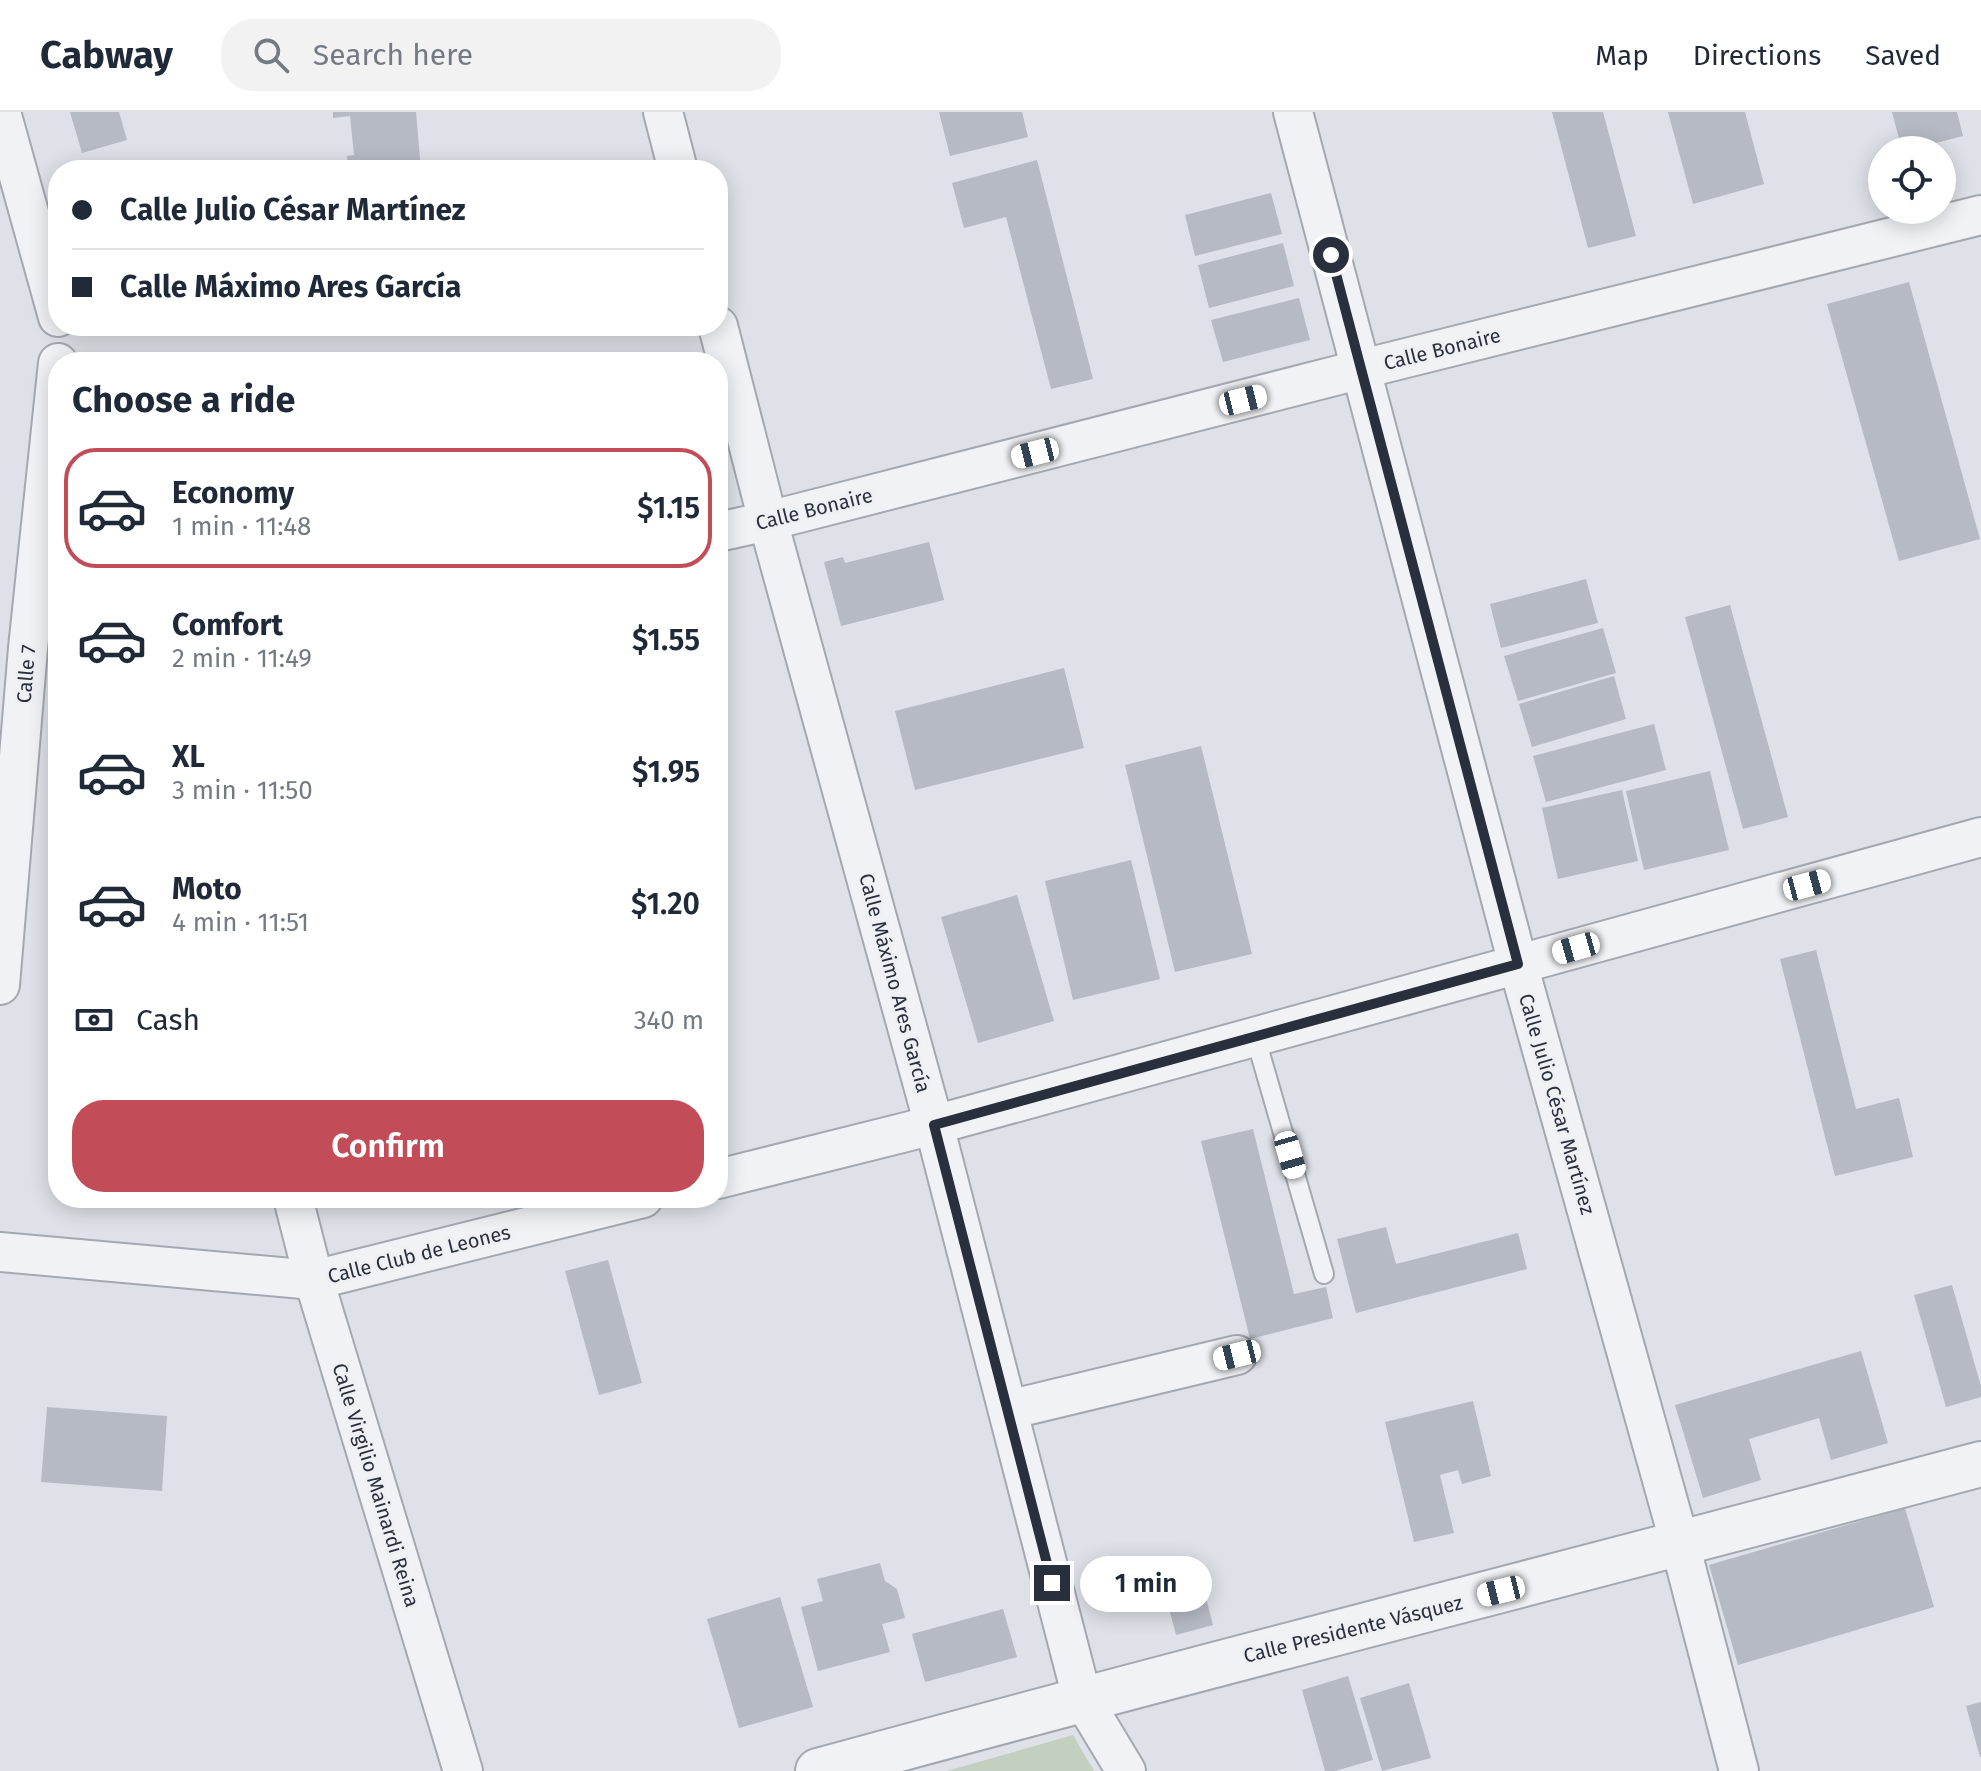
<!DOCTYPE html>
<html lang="en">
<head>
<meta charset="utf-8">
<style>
  body { margin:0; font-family:"Fira Sans",sans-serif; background:#f2f2f3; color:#1f2937; height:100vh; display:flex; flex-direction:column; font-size:30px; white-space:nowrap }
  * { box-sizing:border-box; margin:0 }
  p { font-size:26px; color:#747a83 }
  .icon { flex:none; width:44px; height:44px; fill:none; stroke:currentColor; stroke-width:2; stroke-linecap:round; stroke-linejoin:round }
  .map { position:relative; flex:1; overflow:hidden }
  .side { position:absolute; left:48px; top:240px; width:680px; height:856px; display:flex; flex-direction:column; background:#fff; border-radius:32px; box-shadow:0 4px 20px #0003 }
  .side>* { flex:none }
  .guide { position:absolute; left:48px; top:48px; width:680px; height:176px; border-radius:32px; box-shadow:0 4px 20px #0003; display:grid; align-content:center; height:176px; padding:0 24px; background:#fff }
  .tools { position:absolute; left:1868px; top:24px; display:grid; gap:16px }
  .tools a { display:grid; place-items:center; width:88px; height:88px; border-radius:50%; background:#fff; box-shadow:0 4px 20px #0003; font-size:40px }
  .end { position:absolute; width:36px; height:36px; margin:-18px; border:10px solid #292f3c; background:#fff; box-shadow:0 0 0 4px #fff }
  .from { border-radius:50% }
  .bubble { position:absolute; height:56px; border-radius:28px; background:#fff; box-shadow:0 4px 20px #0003; font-size:26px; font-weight:600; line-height:56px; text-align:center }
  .car { position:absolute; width:24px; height:48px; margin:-24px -12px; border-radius:10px; box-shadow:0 0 6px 2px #0007; background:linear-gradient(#fff 24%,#345 0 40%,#fff 0 76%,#345 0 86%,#fff 0) }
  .guide b { display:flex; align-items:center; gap:28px; height:76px; font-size:30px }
  .guide b+b { border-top:2px solid #e0e1e3 }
  .guide i { width:20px; height:20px; background:#1f2937 }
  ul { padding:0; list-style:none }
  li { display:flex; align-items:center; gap:24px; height:120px; margin:0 16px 12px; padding:0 8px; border:4px solid transparent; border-radius:32px }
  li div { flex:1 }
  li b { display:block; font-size:30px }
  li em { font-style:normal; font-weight:600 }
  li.active { border-color:#c24d58 }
  li>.icon { width:72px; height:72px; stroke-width:1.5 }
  h2 { padding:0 24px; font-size:36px; line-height:96px }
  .pay { display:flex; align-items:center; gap:20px; height:88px; padding:0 24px; font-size:30px }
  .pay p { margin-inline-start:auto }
  .button { display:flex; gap:16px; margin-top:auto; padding:16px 24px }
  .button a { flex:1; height:92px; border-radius:32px; background:#c24d58; color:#fff; font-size:32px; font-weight:600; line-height:92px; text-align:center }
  header { display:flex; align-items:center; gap:48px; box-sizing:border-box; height:112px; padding:0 40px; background:#fff; border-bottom:2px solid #e0e1e3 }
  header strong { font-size:38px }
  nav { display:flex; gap:44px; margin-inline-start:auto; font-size:28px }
  .search { width:560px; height:72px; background:#f2f2f3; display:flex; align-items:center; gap:20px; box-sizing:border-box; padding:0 28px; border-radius:32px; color:#747a83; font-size:30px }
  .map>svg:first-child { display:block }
  .green { fill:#c3d0c0 }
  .building { fill:#b6bac3 }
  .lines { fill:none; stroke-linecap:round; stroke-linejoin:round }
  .service-casing { stroke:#a4a8b0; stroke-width:22 }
  .minor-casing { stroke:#a4a8b0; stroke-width:42 }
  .tertiary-casing { stroke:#a4a8b0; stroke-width:48 }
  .service { stroke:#f1f2f5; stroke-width:18 }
  .minor { stroke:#f1f2f5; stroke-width:38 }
  .tertiary { stroke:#f1f2f5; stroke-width:44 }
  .route { stroke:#292f3c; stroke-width:10 }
  .labels { text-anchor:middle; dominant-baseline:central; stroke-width:6; stroke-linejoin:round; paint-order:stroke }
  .street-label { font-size:20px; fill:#292f3c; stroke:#eef0f4 }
</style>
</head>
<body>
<header>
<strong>Cabway</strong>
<div class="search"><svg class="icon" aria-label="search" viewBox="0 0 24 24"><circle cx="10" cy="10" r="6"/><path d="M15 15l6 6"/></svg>Search here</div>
<nav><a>Map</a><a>Directions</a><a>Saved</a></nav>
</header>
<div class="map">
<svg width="1981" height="1659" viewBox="0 0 1981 1659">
  <rect width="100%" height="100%" fill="#dee1e7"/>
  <path class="green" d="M1073,1623L1094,1659H947Z"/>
  <g class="building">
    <path d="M70,0H119L127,28L82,41Z"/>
    <path d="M333,0H416L421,58H348L347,44L354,43L350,4L333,6Z"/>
    <path d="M939,0H1022L1028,25L950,44Z"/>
    <path d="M1552,0H1603L1636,124L1588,136Z"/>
    <path d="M1668,0H1745L1764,72L1693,92Z"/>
    <path d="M1892,0H1957L1963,24L1909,38H1902Z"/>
    <path d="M1037,48L1093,267L1051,277L1006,105L964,116L952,71Z"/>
    <path d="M1271,81L1282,122L1195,144L1185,103Z"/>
    <path d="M1283,131L1294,174L1209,196L1198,153Z"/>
    <path d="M1909,170L1980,427L1899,449L1827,192Z"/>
    <path d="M1299,186L1310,228L1223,250L1211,208Z"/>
    <path d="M929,430L944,488L841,514L824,450L843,445L845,451Z"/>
    <path d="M1586,467L1598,511L1501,536L1490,492Z"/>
    <path d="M1730,493L1788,705L1743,717L1685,505Z"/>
    <path d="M1603,516L1616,561L1518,589L1504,544Z"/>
    <path d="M1064,556L1084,636L915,678L895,599Z"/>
    <path d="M1614,564L1626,607L1532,635L1519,592Z"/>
    <path d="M1654,612L1666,658L1546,690L1533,644Z"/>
    <path d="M1201,634L1252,842L1175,860L1125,653Z"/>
    <path d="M1710,659L1729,738L1644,758L1626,679Z"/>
    <path d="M1622,678L1638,749L1558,767L1542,696Z"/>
    <path d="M1131,748L1160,867L1073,888L1045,769Z"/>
    <path d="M1017,783L1054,909L978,931L941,805Z"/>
    <path d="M1816,838L1856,997L1899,986L1913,1045L1835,1064L1780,847Z"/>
    <path d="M1253,1017L1294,1182L1326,1175L1333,1206L1250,1227L1201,1029Z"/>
    <path d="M1386,1115L1396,1152L1518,1121L1527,1157L1356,1201L1337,1127Z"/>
    <path d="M608,1148L642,1271L599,1283L565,1159Z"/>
    <path d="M1952,1173L1981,1274V1285L1946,1295L1914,1183Z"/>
    <path d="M1861,1239L1888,1331L1831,1348L1819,1306L1749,1327L1761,1368L1703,1386L1675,1293Z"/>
    <path d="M1473,1289L1491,1364L1462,1372L1458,1358L1440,1363L1454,1421L1414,1430L1385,1310Z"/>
    <path d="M47,1295L167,1304L162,1379L41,1370Z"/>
    <path d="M1905,1396L1934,1495L1738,1553L1709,1453Z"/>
    <path d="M1196,1448L1213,1513L1176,1523L1159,1458Z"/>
    <path d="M880,1451L885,1469L897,1477L905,1506L882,1512L890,1540L818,1559L801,1495L823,1489L817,1467Z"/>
    <path d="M780,1485L813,1595L739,1616L707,1507Z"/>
    <path d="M1003,1497L1017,1545L925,1570L912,1522Z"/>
    <path d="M1348,1564L1373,1648L1335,1659H1325L1302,1578Z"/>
    <path d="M1409,1571L1431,1646L1382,1659L1360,1586Z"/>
    <path d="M1981,1590V1645H1980L1966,1594Z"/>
  </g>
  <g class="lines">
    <defs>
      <path id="service" d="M1255,924L1324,1162"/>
      <g id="minor">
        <path d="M1,0L58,205"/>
        <path d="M663,0L678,58"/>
        <path d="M1293,0L1518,852L1680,1432L1739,1659"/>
        <path d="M718,214L768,409L934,1013L1082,1586L1126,1659"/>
        <path d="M718,420L768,409L1362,257L1981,103"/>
        <path d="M0,873L28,536L58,251"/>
        <path d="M718,1067L934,1013L1981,725"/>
        <path d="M293,1086L314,1168L463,1659"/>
        <path d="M0,1140L314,1168L643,1086"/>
        <path d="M1008,1298L1237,1243"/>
      </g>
      <path id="tertiary" d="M818,1659C1205,1553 1594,1455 1981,1352"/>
    </defs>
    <use href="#service" class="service-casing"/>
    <use href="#minor" class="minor-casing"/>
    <use href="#tertiary" class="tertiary-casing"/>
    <use href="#service" class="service"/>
    <use href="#minor" class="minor"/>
    <use href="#tertiary" class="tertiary"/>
  </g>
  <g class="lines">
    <path class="route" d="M1052,1471L934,1013L1518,852L1331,143"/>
  </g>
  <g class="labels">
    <g class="street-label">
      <text transform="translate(1442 237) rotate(-14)">Calle Bonaire</text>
      <text transform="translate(814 397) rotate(-14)">Calle Bonaire</text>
      <text transform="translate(26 562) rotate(-85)">Calle 7</text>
      <text transform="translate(895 871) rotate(75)">Calle Máximo Ares García</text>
      <text transform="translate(1557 992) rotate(74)">Calle Julio César Martínez</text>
      <text transform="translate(419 1142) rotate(-14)">Calle Club de Leones</text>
      <text transform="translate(376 1373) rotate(73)">Calle Virgilio Mainardi Reina</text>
      <text transform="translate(1353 1517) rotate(-14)">Calle Presidente Vásquez</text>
    </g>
  </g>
</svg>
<div class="tools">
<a><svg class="icon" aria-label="locate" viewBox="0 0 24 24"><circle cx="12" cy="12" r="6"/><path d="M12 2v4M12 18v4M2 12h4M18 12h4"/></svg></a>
</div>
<i class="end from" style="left:1331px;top:143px"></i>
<i class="end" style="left:1052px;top:1471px"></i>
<div class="bubble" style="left:1080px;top:1444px;width:132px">1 min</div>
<i class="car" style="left:1243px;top:288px;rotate:76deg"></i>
<i class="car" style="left:1035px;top:341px;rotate:256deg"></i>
<i class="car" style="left:1807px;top:773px;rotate:75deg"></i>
<i class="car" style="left:1576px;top:836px;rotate:254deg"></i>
<i class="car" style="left:1290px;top:1043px;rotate:164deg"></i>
<i class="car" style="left:1237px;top:1243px;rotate:256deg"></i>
<i class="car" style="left:1501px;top:1479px;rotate:256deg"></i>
<div class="guide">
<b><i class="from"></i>Calle Julio César Martínez</b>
<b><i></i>Calle Máximo Ares García</b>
</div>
<section class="side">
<h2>Choose a ride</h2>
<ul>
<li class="active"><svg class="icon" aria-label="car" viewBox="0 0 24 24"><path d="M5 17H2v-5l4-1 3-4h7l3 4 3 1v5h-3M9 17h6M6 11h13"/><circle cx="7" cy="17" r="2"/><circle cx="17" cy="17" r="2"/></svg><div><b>Economy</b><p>1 min · 11:48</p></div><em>$1.15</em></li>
<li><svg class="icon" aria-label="car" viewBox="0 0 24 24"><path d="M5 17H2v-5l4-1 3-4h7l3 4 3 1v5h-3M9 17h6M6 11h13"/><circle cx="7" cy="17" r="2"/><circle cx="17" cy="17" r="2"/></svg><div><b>Comfort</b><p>2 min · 11:49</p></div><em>$1.55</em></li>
<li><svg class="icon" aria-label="car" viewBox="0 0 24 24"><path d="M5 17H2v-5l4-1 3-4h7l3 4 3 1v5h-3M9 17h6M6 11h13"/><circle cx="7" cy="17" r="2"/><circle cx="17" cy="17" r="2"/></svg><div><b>XL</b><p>3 min · 11:50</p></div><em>$1.95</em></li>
<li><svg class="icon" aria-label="car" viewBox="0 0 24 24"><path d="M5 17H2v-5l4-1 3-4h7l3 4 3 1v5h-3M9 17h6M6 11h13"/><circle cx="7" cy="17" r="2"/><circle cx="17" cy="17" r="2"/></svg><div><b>Moto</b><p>4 min · 11:51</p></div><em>$1.20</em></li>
</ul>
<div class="pay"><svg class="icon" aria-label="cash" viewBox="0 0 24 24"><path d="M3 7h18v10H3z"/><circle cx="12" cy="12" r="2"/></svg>Cash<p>340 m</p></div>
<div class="button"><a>Confirm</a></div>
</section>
</div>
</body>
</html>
